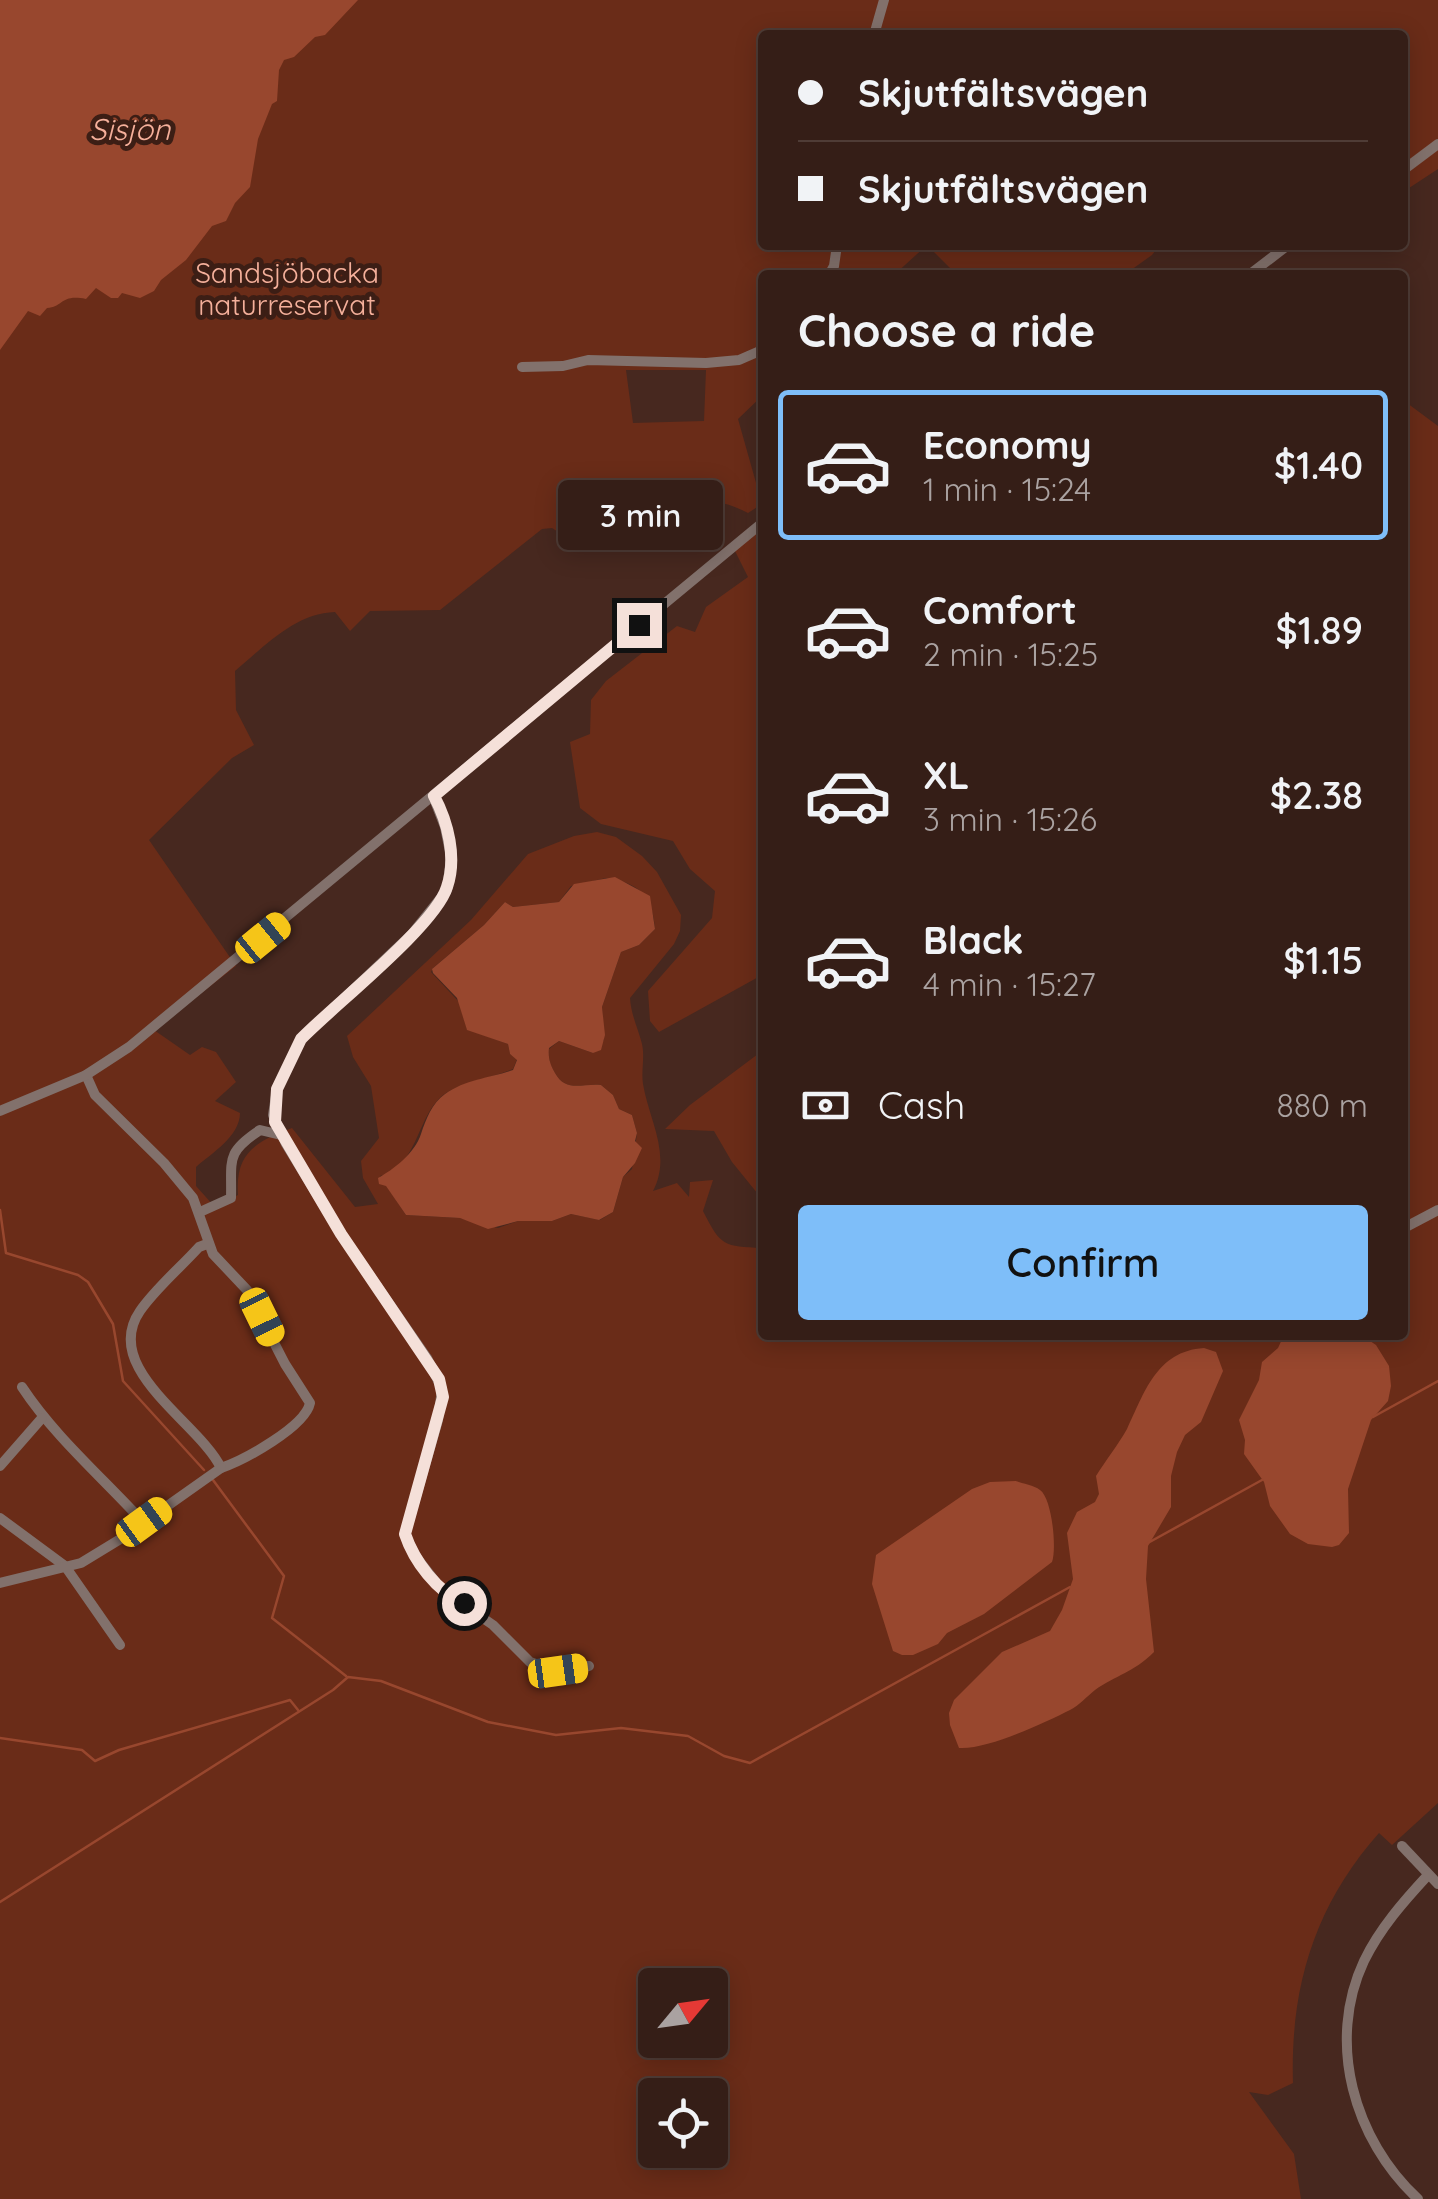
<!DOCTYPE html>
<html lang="en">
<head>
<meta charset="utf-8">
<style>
  body { margin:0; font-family:Quicksand,sans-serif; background:#3d2720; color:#f1f3f6; height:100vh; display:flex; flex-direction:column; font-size:38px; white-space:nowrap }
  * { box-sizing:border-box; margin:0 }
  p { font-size:32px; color:#aaa2a1 }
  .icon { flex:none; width:55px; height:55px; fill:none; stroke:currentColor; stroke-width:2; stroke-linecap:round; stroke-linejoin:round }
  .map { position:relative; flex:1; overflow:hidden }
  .drawer { position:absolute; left:758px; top:270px; width:650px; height:1070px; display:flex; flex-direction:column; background:#351e17; border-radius:10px; box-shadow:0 5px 25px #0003,0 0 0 2px #4f3c36 }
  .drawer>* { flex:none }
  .banner { position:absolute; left:758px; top:30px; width:650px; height:220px; border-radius:10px; box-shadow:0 5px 25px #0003,0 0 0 2px #4f3c36; display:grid; align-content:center; height:220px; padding:0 40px; background:#351e17 }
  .needle { width:65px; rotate:61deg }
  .buttons { position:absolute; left:638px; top:1968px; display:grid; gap:20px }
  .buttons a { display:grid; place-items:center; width:90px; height:90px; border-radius:10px; background:#351e17; box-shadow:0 5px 25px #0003,0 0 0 2px #4f3c36; font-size:50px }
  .end { position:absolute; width:45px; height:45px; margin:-22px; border:12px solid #f5e0d9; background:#111; box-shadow:0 0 0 5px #111 }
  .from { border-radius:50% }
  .bubble { position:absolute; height:70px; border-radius:10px; background:#351e17; box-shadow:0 5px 25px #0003,0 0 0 2px #4f3c36; font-size:32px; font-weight:600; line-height:70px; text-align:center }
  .car { position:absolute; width:30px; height:60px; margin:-30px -15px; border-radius:12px; box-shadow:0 0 8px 2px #0007; background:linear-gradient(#f5c518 24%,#345 0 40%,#f5c518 0 76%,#345 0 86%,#f5c518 0) }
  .banner b { display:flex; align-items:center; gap:35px; height:95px; font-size:38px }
  .banner b+b { border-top:2px solid #4f3c36 }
  .banner i { width:25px; height:25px; background:#f1f3f6 }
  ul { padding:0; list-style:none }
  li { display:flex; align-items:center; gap:30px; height:150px; margin:0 20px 15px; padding:0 20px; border:5px solid transparent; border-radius:10px }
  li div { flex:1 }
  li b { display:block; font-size:38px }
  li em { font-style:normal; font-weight:600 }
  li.on { border-color:#7ebef9 }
  li>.icon { width:90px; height:90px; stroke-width:1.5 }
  h2 { padding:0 40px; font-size:45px; line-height:120px }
  .pay { display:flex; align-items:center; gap:25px; height:110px; padding:0 40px; font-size:38px }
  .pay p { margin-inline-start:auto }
  .action { display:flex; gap:20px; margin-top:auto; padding:20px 40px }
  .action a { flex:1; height:115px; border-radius:10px; background:#7ebef9; color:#111; font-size:40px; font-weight:600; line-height:115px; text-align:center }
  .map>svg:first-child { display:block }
  .green { fill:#6a2c18; fill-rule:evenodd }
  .water { fill:#98472e }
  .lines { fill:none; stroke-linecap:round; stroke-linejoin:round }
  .stream { stroke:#98472e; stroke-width:2.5 }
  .minor { stroke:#82716c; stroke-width:10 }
  .route { stroke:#f5e0d9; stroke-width:12 }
  .labels { text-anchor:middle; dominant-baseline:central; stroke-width:10; stroke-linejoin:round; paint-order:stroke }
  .park-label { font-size:28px; fill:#f5b09b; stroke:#3c1e15 }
  .water-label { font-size:30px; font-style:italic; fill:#f6b09b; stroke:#3c1e15 }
</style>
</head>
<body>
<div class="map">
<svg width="1438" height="2199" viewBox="0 0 1438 2199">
  <rect width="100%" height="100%" fill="#47281f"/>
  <g class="green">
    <path d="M0,0H1438V169L1403,192L1402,85L1408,84V73H1403L1402,35H762V245H1160L1152,255L1124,275H957L927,245L894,275H762V396L738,419L762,504L748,513C701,489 689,508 646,529L647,509L632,514L618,527L597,521L572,541L552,528L542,529L440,610L370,611L350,631L335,612C295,613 264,647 235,671L236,710L254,745L232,758L149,840L236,966L154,1030L190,1055L202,1047L216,1052L236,1082L215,1101L240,1113C240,1136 212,1153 196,1167V1186L214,1206L238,1195C235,1153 255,1142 292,1128L355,1207L378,1204L363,1178L361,1161L379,1138L371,1086L353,1057L347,1036L471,920L528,854L574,836L597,832L616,837L642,856L657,872L681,915L680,931L674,944L630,998C631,1015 638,1028 642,1044C645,1057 641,1071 643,1084C649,1120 672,1155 653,1191L677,1183L689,1197L690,1182L713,1180L703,1211C721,1247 724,1246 762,1248V1335H1402L1403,395L1407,403L1438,426V1803L1392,1845L1379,1833C1315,1905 1290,1987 1293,2083L1268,2095L1249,2092L1294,2154L1301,2199H0ZM706,370L704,421L633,423L626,370ZM606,878C639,882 653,897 655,929L639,945L621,952L602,1007L604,1040L593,1053L559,1041L549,1049C548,1059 550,1064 555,1073C566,1093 582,1083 601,1085L613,1095L619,1109L632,1115L637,1133L632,1169L623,1177L613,1212L600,1220L571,1214L552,1221H518L498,1228L460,1218L406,1215L380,1176C420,1166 416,1113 446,1093C466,1081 492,1078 513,1069L517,1059L510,1054L508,1044L467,1029L459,1002L431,972L433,968L484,925L505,902L513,907L559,902L571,886ZM655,1985H710V2040H655ZM655,2095H710V2150H655Z"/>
    <path d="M762,529V975L659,1032L650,1021L648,991L712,918L715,891L690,869L673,841L601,824L580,808L570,742L590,734L591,700L606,681L677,626L695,632L706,607L748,577L734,549Z"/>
    <path d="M762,1051V1199L732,1162L714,1131L665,1129L690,1105Z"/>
  </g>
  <g class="water">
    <path d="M0,0H358L325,35L315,37L294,57L284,60L279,70L277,101L272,104L258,139L250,187L235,203L226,221L212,226L186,260L161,280L154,291L140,298L122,293L118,298H111L96,288L86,299C60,294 64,307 47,308L40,316L28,311L0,350Z"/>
    <path d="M615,877L650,896L655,929L639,945L621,952L602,1007L605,1035L601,1050L593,1053L559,1041L549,1048C548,1058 550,1064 555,1073C566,1093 582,1083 601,1085L613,1095L619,1109L632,1115L637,1133L635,1141L642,1148L635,1163L623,1177L613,1212L599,1220L571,1214L552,1221H518L488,1229L460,1218L406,1215L386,1186L379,1184L378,1178C393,1170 415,1153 421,1134C426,1119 432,1103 445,1094C466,1079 491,1078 513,1070L517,1060L510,1054L508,1044L467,1030L457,998L433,973L432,969L484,925L505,902L513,907L559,902L574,884Z"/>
    <path d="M1284,1335L1364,1337L1376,1345L1389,1366L1391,1386L1388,1401L1371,1420L1348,1489L1349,1533L1339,1545L1332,1547L1308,1544L1290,1534L1270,1506L1264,1482L1244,1454L1245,1440L1239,1420L1259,1380L1262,1362L1278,1348Z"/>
    <path d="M1204,1348L1216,1352L1223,1371L1201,1422L1185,1435L1177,1452L1171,1476V1507L1148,1546L1146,1579L1154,1652C1133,1673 1116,1675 1095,1690C1086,1697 1080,1705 1070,1710C1044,1723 987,1750 959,1748L950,1725L949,1713L954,1700L1002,1652L1050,1631L1062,1610L1073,1579L1067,1533L1077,1512L1095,1502L1099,1494L1096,1476C1106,1460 1118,1445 1127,1429C1144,1394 1156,1351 1204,1348Z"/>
    <path d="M1016,1481C1023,1484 1034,1485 1040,1490C1052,1498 1057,1549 1052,1562L984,1614L947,1633L938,1644L913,1655H902L893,1651L872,1584L876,1555L972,1489L990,1482Z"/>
  </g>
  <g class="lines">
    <g class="stream">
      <path d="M0,1210L6,1253L78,1275L88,1282L113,1324L123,1381L204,1470"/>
      <path d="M1373,1417L1438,1381"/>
      <path d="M213,1480L284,1576L272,1618L346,1676"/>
      <path d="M1146,1544L1262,1480"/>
      <path d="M0,1738L82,1750L95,1761L119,1750L290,1700L298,1710"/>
      <path d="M0,1902L333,1690L348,1677L381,1681L488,1722L556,1735L621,1728L688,1736L724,1756L750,1763L1070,1587"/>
    </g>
    <g class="minor">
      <path d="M874,35L884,0"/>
      <path d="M1402,171L1438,144"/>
      <path d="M829,275L834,266L837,245"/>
      <path d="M1249,275L1288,245"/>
      <path d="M522,367L563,366L588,360L706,363L739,360L762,350"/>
      <path d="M433,796L445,827L451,857L447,890L411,935L301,1039L277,1089L273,1115L286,1144L341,1234L427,1358L442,1389L438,1420L405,1535L417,1558L442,1590L493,1625L530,1662L557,1671L589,1666"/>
      <path d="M86,1075L95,1095L164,1163L193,1198L213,1254L247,1290L285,1364L310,1403C305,1427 244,1460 221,1468C200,1423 100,1369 140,1311C156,1288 180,1268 199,1247L207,1244"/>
      <path d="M0,1111L86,1075L129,1047L762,523"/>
      <path d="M200,1212L231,1198C232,1160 225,1153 260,1130L281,1135"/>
      <path d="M1402,1229L1438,1210"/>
      <path d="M22,1387C55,1437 103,1478 143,1522"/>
      <path d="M0,1466L42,1418"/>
      <path d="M0,1518L65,1566L120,1645"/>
      <path d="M0,1583L81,1563L122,1538L221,1468"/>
      <path d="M1402,1846L1438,1884"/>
      <path d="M1418,2199C1354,2140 1326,2042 1364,1961C1380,1928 1404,1901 1428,1875"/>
    </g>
  </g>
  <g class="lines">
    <path class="route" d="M464,1603C437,1592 414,1561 405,1534L443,1397L439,1379L341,1234L275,1122L277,1089L301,1039C334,1005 435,926 447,887C457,858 448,822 434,796L639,625"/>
  </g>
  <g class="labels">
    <g class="park-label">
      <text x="287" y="272">Sandsjöbacka<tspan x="287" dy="32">naturreservat</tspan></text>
    </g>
    <g class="water-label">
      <text x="130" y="129">Sisjön</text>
    </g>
  </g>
</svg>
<div class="buttons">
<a><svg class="needle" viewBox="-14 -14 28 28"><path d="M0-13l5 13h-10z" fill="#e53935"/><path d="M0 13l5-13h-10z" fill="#aaa2a1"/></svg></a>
<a><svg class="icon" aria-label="locate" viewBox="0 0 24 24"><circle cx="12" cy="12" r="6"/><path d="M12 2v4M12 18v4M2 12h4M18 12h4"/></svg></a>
</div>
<i class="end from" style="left:464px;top:1603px"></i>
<i class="end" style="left:639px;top:625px"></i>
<div class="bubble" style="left:558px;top:480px;width:165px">3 min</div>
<i class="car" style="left:263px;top:938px;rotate:51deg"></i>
<i class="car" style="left:262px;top:1317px;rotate:154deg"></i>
<i class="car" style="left:144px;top:1522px;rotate:54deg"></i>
<i class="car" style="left:558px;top:1671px;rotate:82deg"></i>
<div class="banner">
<b><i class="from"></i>Skjutfältsvägen</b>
<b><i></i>Skjutfältsvägen</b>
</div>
<section class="drawer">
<h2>Choose a ride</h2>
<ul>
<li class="on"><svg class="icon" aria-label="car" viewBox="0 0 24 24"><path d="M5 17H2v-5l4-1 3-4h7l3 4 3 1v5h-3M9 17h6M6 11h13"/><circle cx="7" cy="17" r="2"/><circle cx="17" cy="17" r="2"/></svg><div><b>Economy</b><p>1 min · 15:24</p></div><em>$1.40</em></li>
<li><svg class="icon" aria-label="car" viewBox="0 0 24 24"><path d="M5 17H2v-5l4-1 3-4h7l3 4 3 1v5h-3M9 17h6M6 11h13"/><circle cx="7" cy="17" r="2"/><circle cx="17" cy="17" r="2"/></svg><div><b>Comfort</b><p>2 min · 15:25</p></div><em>$1.89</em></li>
<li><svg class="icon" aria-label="car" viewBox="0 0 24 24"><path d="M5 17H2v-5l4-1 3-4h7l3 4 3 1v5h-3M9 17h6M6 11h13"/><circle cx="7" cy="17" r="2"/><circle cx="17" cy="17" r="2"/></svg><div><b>XL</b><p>3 min · 15:26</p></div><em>$2.38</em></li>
<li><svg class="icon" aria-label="car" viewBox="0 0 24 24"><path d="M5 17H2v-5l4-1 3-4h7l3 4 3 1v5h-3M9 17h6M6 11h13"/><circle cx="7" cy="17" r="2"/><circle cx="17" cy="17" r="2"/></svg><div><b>Black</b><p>4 min · 15:27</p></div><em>$1.15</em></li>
</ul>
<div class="pay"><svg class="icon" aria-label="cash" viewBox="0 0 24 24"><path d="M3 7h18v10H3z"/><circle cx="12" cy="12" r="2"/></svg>Cash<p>880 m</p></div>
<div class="action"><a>Confirm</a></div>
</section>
</div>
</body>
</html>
